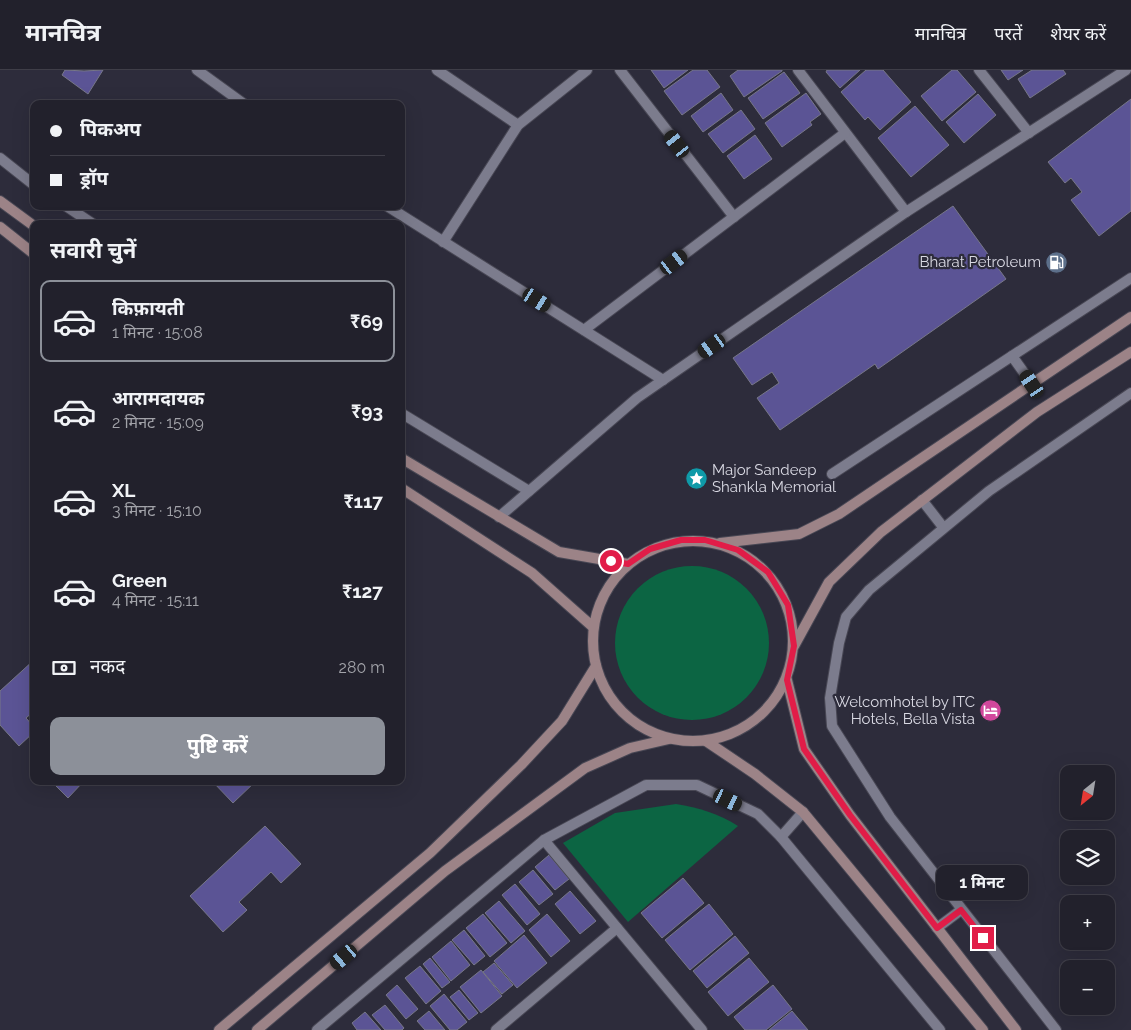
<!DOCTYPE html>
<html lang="hi">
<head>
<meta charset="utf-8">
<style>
  body { margin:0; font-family:Raleway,"Noto Sans Devanagari",sans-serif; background:#2e2e38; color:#f1f3f6; height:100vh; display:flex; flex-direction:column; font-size:19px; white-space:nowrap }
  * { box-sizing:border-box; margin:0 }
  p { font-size:16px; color:#a2a3a9 }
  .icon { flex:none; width:28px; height:28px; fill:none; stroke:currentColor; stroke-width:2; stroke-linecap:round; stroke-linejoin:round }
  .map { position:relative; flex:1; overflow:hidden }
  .side { position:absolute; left:30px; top:150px; width:375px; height:565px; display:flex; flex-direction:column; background:#22212c; border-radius:10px; box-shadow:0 5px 20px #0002,0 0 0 1px #3f3e48 }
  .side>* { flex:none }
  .guide { position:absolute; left:30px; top:30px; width:375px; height:110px; border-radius:10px; box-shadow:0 5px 20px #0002,0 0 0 1px #3f3e48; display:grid; align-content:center; height:110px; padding:0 20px; background:#22212c }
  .needle { width:32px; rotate:210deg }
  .controls { position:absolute; left:1060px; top:695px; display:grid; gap:10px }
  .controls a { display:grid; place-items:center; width:55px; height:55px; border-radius:10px; background:#22212c; box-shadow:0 5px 20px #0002,0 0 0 1px #3f3e48; font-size:25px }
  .end { position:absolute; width:22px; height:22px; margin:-11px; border:6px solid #e11d48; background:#fff; box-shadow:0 0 0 2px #fff }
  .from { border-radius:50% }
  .bubble { position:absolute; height:35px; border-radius:10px; background:#22212c; box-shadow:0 5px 20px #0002,0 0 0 1px #3f3e48; font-size:16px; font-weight:700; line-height:35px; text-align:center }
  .car { position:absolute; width:15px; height:30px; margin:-15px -8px; border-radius:6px; box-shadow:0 0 4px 1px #0007; background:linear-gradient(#222 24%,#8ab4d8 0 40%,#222 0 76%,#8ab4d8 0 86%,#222 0) }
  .guide b { display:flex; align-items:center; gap:18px; height:48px; font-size:19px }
  .guide b+b { border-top:1px solid #3f3e48 }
  .guide i { width:12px; height:12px; background:#f1f3f6 }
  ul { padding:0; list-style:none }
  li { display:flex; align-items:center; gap:15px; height:82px; margin:0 10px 8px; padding:0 10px; border:2px solid transparent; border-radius:10px }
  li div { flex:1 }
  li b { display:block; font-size:19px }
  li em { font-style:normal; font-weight:700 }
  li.active { border-color:#8c9099 }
  li>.icon { width:45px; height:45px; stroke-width:1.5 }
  h2 { padding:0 20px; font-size:22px; line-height:60px }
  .pay { display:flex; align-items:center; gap:12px; height:55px; padding:0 20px; font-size:19px }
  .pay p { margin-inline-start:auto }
  .button { display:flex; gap:10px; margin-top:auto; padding:10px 20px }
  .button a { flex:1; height:58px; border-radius:10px; background:#8c9099; color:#fff; font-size:20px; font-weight:700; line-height:58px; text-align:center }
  header { display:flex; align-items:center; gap:30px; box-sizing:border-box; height:70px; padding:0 25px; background:#22212c; border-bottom:1px solid #3f3e48 }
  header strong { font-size:24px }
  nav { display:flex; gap:28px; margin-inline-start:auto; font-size:18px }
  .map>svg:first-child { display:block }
  .green { fill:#0c6543 }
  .building { fill:#5b5495; stroke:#778 }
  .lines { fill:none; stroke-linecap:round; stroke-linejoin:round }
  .street-casing { stroke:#484754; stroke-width:12 }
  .secondary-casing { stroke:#484754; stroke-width:12 }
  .street { stroke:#7c7c8d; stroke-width:10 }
  .secondary { stroke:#9c8387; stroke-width:10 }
  .route { stroke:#e11d48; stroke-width:6 }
  .labels { text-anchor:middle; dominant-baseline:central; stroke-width:4.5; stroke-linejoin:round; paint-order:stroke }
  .poi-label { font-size:15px; fill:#d9d9e3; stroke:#2d2c3b; text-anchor:end }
</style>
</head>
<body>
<header>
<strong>मानचित्र</strong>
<nav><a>मानचित्र</a><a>परतें</a><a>शेयर करें</a></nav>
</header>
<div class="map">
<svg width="1131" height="960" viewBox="0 0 1131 960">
  <rect width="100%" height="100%" fill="#2d2c3b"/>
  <g class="green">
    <circle cx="692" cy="573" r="77"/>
    <path d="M676,734C699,738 718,743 738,756L628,852L563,773L615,743Z"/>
  </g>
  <g class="building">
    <path d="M65,0L84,1L103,0L88,24L62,5Z"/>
    <path d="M651,0H688L664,18Z"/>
    <path d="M693,0H707L720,17L682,45L664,21Z"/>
    <path d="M738,0H782V1L744,27L730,6Z"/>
    <path d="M827,0H860L840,18L826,2Z"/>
    <path d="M866,0H883L911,32L880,60L868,47L865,50L841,22Z"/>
    <path d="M952,0H957L976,22L942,51L921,26Z"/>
    <path d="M1001,0H1023L1008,10Z"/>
    <path d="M1032,0H1063L1066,4L1030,28L1018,9Z"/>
    <path d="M784,2L800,23L763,49L748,28Z"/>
    <path d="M721,23L733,40L703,62L691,46Z"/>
    <path d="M806,23L821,44L810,52L812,55L782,77L765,53Z"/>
    <path d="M978,24L996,45L964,73L946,52Z"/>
    <path d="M1131,29V141L1099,166L1071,130L1082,122L1071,108L1065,113L1048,92Z"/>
    <path d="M915,36L949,75L911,107L878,68Z"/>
    <path d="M741,40L755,59L723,83L708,64Z"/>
    <path d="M755,65L772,89L744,109L727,86Z"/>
    <path d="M953,136L1006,209L878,299L875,294L780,360L757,328L779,313L772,302L752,315L733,288Z"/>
    <path d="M34,590V641L26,648L34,657V662L19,676L0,655V621Z"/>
    <path d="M51,711H84L68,728Z"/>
    <path d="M212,711H256L233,733Z"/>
    <path d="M265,756L301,794L281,813L271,802L239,832L247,840L223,862L190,826Z"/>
    <path d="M549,785L569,809L555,820L535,797Z"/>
    <path d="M533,800L553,824L539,835L519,812Z"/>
    <path d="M683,808L704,833L662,868L641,843Z"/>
    <path d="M515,814L540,844L527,855L502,825Z"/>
    <path d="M570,821L596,851L580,864L555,834Z"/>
    <path d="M499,831L525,861L511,873L485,843Z"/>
    <path d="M709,834L733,864L690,900L665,870Z"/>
    <path d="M483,844L507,873L490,887L466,858Z"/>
    <path d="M547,844L570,871L551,887L529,860Z"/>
    <path d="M464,860L485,886L474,895L452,870Z"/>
    <path d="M524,865L547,893L517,918L494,891Z"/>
    <path d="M735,866L749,883L707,918L693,901Z"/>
    <path d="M451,871L470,895L451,911L432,887Z"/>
    <path d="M430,888L450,912L442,918L423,894Z"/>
    <path d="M749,888L769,912L728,946L708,922Z"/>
    <path d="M494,893L513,915L502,924L483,902Z"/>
    <path d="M420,896L441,921L426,934L405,908Z"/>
    <path d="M481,900L502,926L481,943L460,917Z"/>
    <path d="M397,915L418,939L406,949L386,925Z"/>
    <path d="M773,915L792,939L766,960H745L734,947Z"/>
    <path d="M459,920L478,943L469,950L450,927Z"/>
    <path d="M444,924L467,952L457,960H450L430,936Z"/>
    <path d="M385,935L404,958L402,960H385L372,945Z"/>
    <path d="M429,941L445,960H425L417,951Z"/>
    <path d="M792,941L808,960H769Z"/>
    <path d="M365,942L381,960H357L352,953Z"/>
  </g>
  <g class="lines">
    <defs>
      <g id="street">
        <path d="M197,0L244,34"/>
        <path d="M437,0L518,55"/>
        <path d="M620,0L734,147"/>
        <path d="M798,0L906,142"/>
        <path d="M979,0L1029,63"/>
        <path d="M0,88L34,115"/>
        <path d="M66,136L93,154"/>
        <path d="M387,136L663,310"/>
        <path d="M443,172L518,55L587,0"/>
        <path d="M584,260L845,63"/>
        <path d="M1012,286L1032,314"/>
        <path d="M401,343L529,421"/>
        <path d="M832,404L1131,208"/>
        <path d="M922,430L943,457"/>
        <path d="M499,447L637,328L906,142L1126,0"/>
        <path d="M781,767L803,742"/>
        <path d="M544,770L702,960"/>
        <path d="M937,858L961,840"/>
        <path d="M317,960L544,770L646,715H697L758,744L781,767L940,960"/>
        <path d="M496,960L617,858"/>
        <path d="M1056,960L890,747L832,656L830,628L839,573L846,547L869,520L989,421L1131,323"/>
      </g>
      <g id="secondary">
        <path d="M0,131L34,156"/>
        <path d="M0,157L34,184"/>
        <path d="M401,388L559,482L628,494"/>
        <path d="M401,418L532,503L593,557"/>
        <circle cx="693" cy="571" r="100"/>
        <path d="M720,473L799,464L839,444L1131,247"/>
        <path d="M794,576L829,512L881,462L1037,342L1131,282"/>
        <path d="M787,610L804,679L850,745L1016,960"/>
        <path d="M706,671L755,704L803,742L983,960"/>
        <path d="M219,960L430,783L521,695L562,651L596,596"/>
        <path d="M257,960L445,801L585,698L630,678L669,669"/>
      </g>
    </defs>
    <use href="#street" class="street-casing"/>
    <use href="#secondary" class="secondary-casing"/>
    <use href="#street" class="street"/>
    <use href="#secondary" class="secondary"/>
  </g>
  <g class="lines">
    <path class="route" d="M611,491L628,494L650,479L681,470H705L738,480L768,502L788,535L794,576L787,610L804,679L850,745L937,858L961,840L983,868"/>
  </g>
  <defs>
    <symbol id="fuel-disc" viewBox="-11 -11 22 22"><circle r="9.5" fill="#5c6f8a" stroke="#2d2c3b"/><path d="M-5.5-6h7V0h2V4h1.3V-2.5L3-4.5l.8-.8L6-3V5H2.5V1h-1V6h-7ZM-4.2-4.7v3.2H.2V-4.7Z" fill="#fff"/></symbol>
    <symbol id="sight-disc" viewBox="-11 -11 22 22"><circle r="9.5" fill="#0f9aa8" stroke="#2d2c3b"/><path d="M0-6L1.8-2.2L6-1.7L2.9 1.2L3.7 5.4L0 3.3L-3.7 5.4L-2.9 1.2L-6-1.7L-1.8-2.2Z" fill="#fff"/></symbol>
    <symbol id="hotel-disc" viewBox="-11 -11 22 22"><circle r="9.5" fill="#d1479c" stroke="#2d2c3b"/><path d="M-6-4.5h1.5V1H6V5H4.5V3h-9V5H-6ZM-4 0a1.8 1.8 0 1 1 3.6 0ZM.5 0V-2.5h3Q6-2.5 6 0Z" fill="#fff"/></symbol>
  </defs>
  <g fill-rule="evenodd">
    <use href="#fuel-disc" x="1044" y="180" width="25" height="25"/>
    <use href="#sight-disc" x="684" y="396" width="25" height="25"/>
    <use href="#hotel-disc" x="978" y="628" width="25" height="25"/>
  </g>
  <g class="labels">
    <g class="poi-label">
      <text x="1041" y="192">Bharat Petroleum</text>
      <text x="712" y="400" text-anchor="start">Major Sandeep<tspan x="712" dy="17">Shankla Memorial</tspan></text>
      <text x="975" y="632">Welcomhotel by ITC<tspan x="975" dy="17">Hotels, Bella Vista</tspan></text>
    </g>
  </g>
</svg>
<div class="controls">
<a><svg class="needle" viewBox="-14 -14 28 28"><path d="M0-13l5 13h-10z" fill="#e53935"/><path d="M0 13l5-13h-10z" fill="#a2a3a9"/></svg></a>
<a><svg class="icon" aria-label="layers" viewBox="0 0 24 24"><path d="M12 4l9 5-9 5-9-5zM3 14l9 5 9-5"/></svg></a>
<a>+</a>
<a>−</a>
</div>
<i class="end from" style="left:611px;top:491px"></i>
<i class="end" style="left:983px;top:868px"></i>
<div class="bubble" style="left:936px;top:795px;width:92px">1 मिनट</div>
<i class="car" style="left:677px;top:74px;rotate:322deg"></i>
<i class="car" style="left:674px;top:192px;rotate:53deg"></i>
<i class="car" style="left:537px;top:230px;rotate:122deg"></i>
<i class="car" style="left:712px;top:276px;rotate:235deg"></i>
<i class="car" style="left:1032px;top:314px;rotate:326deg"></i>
<i class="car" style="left:728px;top:730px;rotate:116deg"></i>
<i class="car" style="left:344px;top:887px;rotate:230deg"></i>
<div class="guide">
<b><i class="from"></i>पिकअप</b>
<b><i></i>ड्रॉप</b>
</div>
<section class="side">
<h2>सवारी चुनें</h2>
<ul>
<li class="active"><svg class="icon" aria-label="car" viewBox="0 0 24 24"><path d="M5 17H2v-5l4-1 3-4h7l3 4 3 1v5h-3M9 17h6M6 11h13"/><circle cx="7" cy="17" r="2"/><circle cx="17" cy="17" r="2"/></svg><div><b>किफ़ायती</b><p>1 मिनट · 15:08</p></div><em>₹69</em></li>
<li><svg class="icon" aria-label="car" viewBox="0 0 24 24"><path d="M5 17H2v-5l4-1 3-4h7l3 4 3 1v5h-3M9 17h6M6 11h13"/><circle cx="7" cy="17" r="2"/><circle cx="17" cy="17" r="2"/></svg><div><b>आरामदायक</b><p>2 मिनट · 15:09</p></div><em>₹93</em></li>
<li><svg class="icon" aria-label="car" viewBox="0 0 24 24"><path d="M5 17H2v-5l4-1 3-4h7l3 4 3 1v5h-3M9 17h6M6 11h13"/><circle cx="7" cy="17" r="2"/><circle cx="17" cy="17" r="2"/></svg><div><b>XL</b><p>3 मिनट · 15:10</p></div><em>₹117</em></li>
<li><svg class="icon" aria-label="car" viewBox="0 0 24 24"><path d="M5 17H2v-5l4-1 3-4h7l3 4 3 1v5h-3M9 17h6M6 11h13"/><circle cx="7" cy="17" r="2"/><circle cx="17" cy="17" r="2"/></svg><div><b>Green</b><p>4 मिनट · 15:11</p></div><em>₹127</em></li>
</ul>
<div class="pay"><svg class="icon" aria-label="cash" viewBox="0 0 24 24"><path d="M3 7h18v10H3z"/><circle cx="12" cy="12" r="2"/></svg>नकद<p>280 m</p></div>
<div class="button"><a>पुष्टि करें</a></div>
</section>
</div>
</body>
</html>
